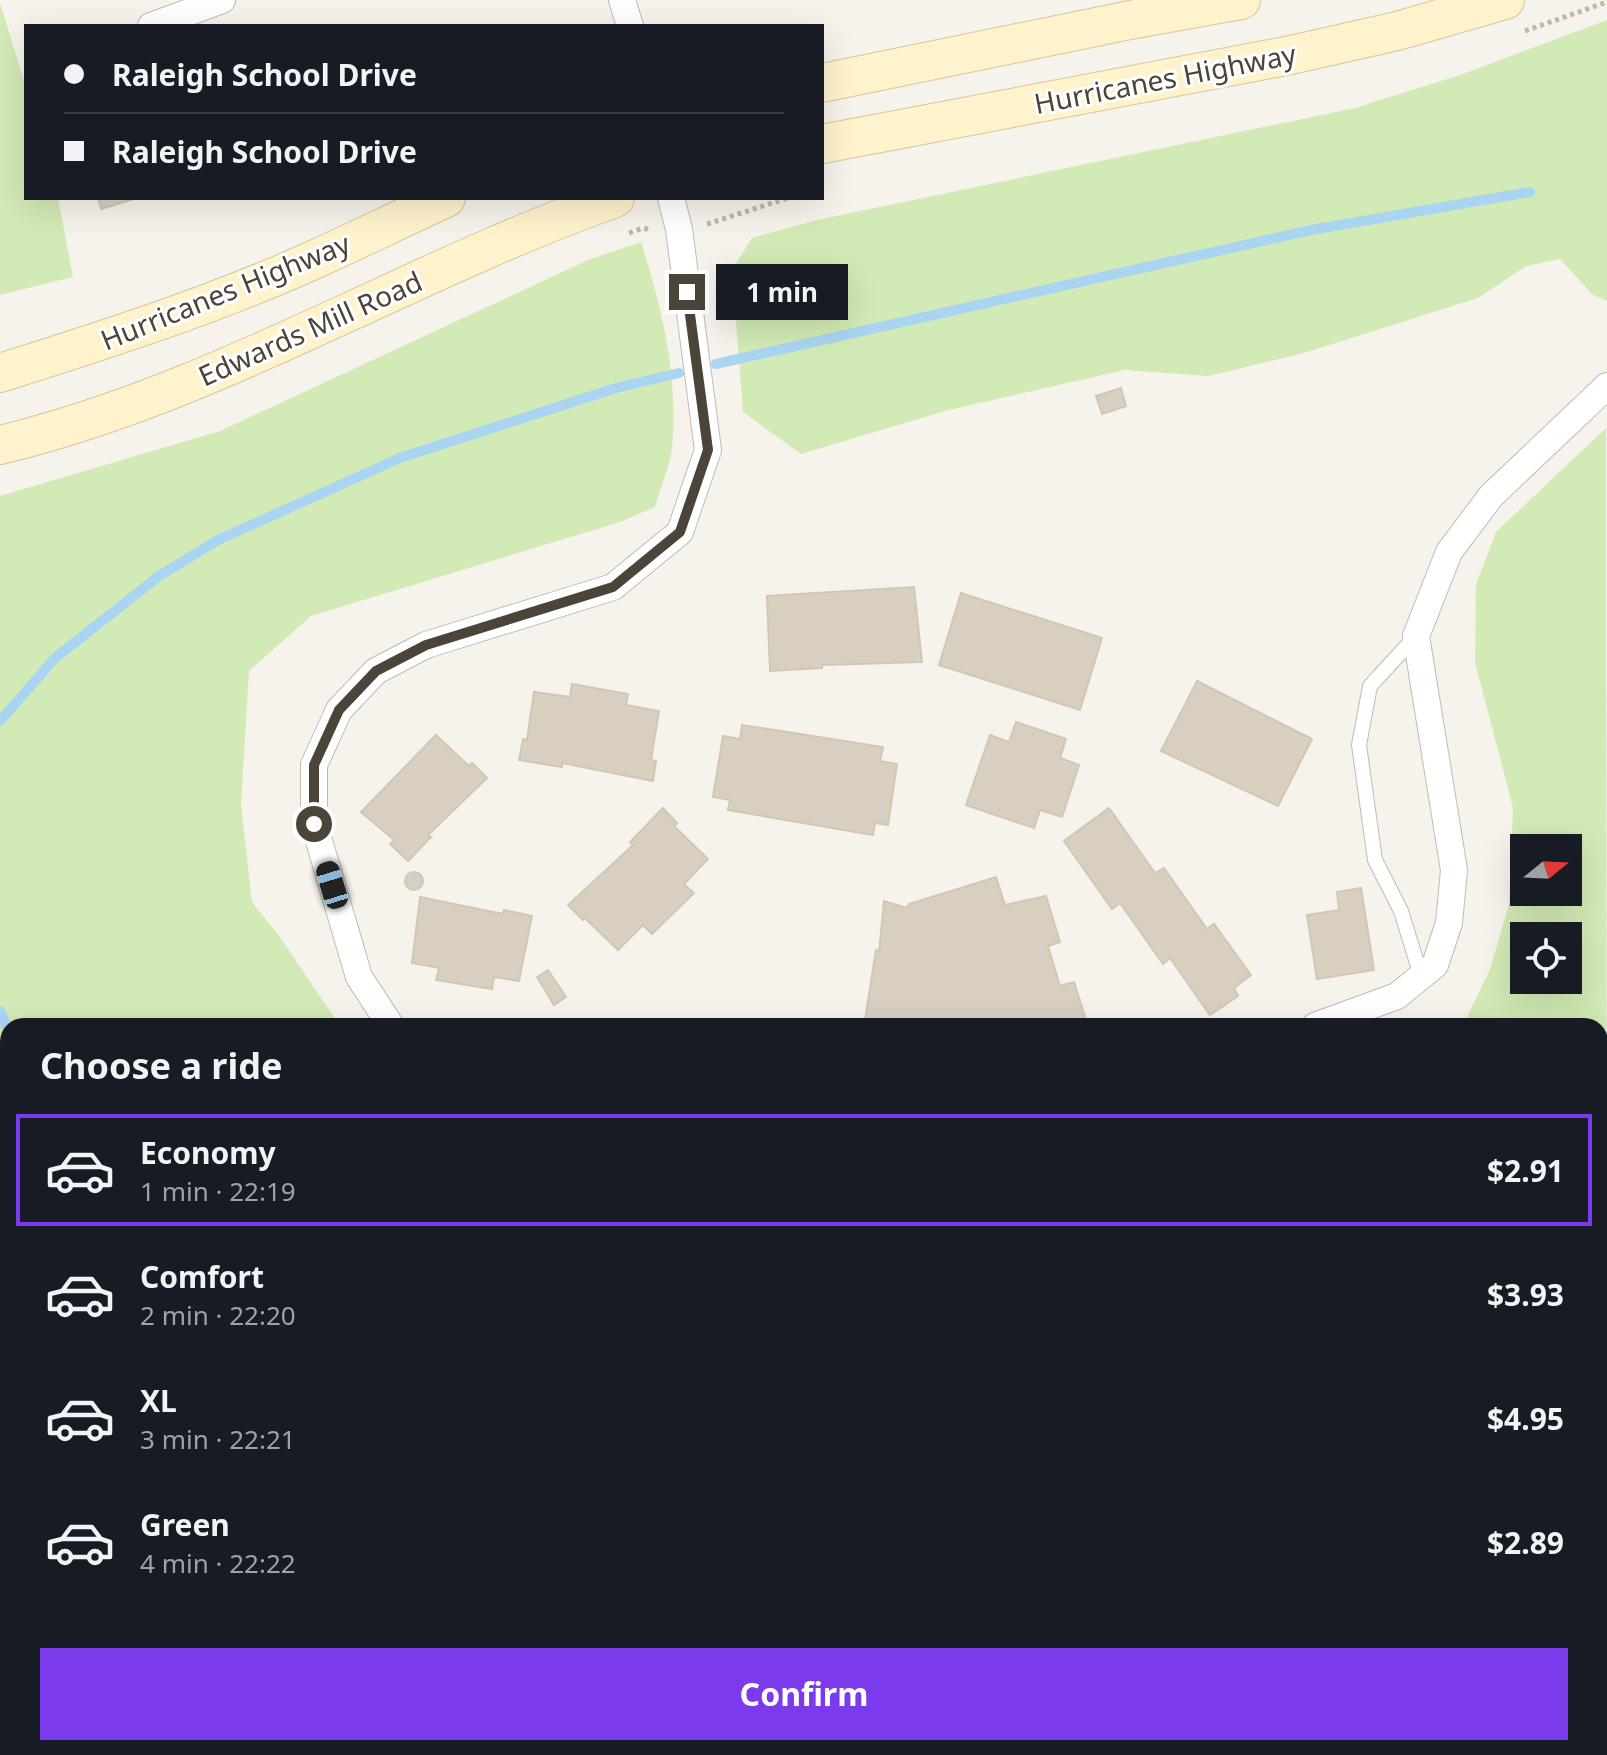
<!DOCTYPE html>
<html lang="en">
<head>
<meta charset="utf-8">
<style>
  body { margin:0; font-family:"Noto Sans",sans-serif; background:#20242c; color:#f1f3f6; height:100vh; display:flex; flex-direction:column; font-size:30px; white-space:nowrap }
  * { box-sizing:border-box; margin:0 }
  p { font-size:26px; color:#9ea1a6 }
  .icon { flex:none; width:44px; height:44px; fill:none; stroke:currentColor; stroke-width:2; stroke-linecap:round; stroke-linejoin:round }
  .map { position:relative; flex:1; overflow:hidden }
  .details { position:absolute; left:0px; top:1018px; width:1608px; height:738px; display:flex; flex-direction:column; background:#171b24; border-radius:24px 24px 0 0; box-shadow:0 8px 32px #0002 }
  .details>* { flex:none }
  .guide { position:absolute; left:24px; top:24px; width:800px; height:176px; border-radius:0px; box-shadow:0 8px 32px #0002; display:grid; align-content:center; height:176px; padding:0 40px; background:#171b24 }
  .needle { width:52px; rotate:72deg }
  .controls { position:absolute; left:1510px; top:834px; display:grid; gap:16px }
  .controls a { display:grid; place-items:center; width:72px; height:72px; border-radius:0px; background:#171b24; box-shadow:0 8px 32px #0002; font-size:40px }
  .end { position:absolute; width:36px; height:36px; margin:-18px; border:10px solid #4b4439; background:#fff; box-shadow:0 0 0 4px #fff }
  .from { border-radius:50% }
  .bubble { position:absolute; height:56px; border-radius:0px; background:#171b24; box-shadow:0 8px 32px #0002; font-size:26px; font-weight:700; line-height:56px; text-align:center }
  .car { position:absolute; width:24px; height:48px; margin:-24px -12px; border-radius:10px; box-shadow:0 0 6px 2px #0007; background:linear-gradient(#222 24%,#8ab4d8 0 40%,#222 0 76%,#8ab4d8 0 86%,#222 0) }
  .guide b { display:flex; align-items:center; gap:28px; height:76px; font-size:30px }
  .guide b+b { border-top:2px solid #363941 }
  .guide i { width:20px; height:20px; background:#f1f3f6 }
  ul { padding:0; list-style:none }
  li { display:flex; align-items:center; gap:24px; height:112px; margin:0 16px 12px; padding:0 24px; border:4px solid transparent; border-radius:0px }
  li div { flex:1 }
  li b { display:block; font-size:30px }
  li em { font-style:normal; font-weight:700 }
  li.on { border-color:#7c3aed }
  li>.icon { width:72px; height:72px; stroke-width:1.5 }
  h2 { padding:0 40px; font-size:36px; line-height:96px }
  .cta { display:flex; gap:16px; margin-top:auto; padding:16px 40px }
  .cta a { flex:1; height:92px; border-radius:0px; background:#7c3aed; color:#fff; font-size:32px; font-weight:700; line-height:92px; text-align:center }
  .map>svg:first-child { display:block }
  .green { fill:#d2eab5; fill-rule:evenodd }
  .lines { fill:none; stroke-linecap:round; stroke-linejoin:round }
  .stream { stroke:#a9d4f2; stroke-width:10 }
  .building { fill:#d8cfc1; stroke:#d3c7b4; stroke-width:2 }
  .lane-casing { stroke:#c2bbae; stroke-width:16 }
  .street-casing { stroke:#c2bbae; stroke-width:28 }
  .secondary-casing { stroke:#d6c79b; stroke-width:40 }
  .path { stroke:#c4b79f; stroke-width:5; stroke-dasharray:4 4; stroke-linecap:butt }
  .lane { stroke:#fff; stroke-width:14 }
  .street { stroke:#fff; stroke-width:26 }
  .secondary { stroke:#fff3cd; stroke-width:38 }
  .route { stroke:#4b4439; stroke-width:10 }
  .labels { text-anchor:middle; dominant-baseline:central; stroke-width:6; stroke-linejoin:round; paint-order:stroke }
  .street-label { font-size:28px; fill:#4b4439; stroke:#fff }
</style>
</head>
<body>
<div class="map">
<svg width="1607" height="1755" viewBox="0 0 1607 1755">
  <rect width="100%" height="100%" fill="#f6f3ec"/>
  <g class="green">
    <path d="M0,3L26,87V198H58L73,277L0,295Z"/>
    <path d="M1607,20V301L1593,295L1560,259L1526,266L1478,298L1304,353L1208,376L1124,370L945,411L801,454L743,412L732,270L752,238L817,220L1355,108L1460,75Z"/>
    <path d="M641,242C662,308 679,378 672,448C670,467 660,488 655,507L620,522L311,616L249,671L241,804L252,902L280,937L340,1026H8V1748H329L331,1755H0V496L220,431L588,260Z"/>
    <path d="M1606,428L1607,1755H1099L1096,1748H1600V1026H1463L1490,969L1509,904L1513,808L1475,662L1476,584L1496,532ZM1524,848H1568V892H1524ZM1568,936V980H1524V936Z"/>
  </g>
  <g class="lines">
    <g class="stream">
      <path d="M716,364L1311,230L1530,192"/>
      <path d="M0,721L55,658L159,576L218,540L400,458L616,388L679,373"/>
      <path d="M0,1011L8,1030"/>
      <path d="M224,1748L226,1755"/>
    </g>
  </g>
  <g class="building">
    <path d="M98,198H137L101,209Z"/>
    <path d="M1121,388L1126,406L1102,414L1096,396Z"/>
    <path d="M914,587L922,662L822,665V668L770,671L767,596Z"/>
    <path d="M961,593L1102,638L1080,710L939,665Z"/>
    <path d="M1197,681L1312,739L1278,806L1161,751Z"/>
    <path d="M572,684L628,694L626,705L659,711L651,760L656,761L653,781L562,763V767L519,760L523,739L527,740L534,692L570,697Z"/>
    <path d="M1016,722L1066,739L1060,758L1079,765L1062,817L1040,810L1034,828L966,805L990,735L1009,742Z"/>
    <path d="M742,725L883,747L880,761L897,764L888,825L875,823L873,835L728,810L730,800L713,797L723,736L740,739Z"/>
    <path d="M436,735L469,766L472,763L487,778L428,835L431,837L408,861L390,844L394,840L361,812Z"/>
    <path d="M663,808L677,823L674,826L708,859L684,884L694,893L652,934L643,925L618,950L585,918L583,920L568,905L633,845L630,842Z"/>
    <path d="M1109,808L1155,873L1164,868L1207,929L1214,924L1251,975L1234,988L1238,996L1210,1015L1170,958L1163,964L1120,903L1112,909L1064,841Z"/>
    <circle cx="414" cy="881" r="9"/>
    <path d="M996,877L1005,905L1046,896L1060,942L1048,946L1060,986L1074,982L1088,1026H864L876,950L879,952L884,901L907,908L909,904Z"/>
    <path d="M1361,888L1374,970L1317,979L1307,915L1339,910L1337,892Z"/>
    <path d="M420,897L503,914L504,910L532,916L519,981L494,977L492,989L436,980L439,968L412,963Z"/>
    <path d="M548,970L566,997L554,1005L537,977Z"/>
  </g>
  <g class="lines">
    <defs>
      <g id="lane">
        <path d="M1416,636L1370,686L1359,745L1375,860L1401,911L1421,976"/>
        <path d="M532,1748L538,1755"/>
      </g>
      <g id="street">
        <path d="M622,0L630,26"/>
        <path d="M151,26L222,0"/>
        <path d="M391,1026L359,977L314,824V765L339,710L376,671L426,645L613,587L680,532L708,450L679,229L671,198"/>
        <path d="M1315,1026L1397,996L1435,965L1449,923L1454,870L1416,636L1449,552L1491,496L1607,386"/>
      </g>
      <g id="secondary">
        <path d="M822,83L1135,19L1241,0"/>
        <path d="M822,144L1291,55L1397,31L1505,0"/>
        <path d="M0,373C108,339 217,304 320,257C362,238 404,217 446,198"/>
        <path d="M0,445C216,393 407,272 615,198"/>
      </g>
    </defs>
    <use href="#lane" class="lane-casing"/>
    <use href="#street" class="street-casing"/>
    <use href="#secondary" class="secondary-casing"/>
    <g class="path">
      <path d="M1525,31L1607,2"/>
      <path d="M707,224L788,198"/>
      <path d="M629,233L644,228L650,230"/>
    </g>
    <use href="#lane" class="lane"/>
    <use href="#street" class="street"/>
    <use href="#secondary" class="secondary"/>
  </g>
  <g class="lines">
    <path class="route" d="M314,824V765L339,710L376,671L426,645L613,587L680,532L708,450L687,292"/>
  </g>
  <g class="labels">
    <g class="street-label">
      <text transform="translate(1165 78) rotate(-11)">Hurricanes Highway</text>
      <text transform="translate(225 291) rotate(-22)">Hurricanes Highway</text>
      <text transform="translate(310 328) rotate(-24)">Edwards Mill Road</text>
    </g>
  </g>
</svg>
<div class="controls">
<a><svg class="needle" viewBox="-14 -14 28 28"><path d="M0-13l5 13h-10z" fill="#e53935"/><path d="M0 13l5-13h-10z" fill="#9ea1a6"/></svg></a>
<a><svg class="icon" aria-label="locate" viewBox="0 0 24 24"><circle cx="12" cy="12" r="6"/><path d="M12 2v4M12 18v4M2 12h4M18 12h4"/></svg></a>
</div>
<i class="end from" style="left:314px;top:824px"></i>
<i class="end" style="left:687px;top:292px"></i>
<div class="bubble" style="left:716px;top:264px;width:132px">1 min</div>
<i class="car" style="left:332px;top:885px;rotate:343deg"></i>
<div class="guide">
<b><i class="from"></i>Raleigh School Drive</b>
<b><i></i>Raleigh School Drive</b>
</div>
<section class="details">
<h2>Choose a ride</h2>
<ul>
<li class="on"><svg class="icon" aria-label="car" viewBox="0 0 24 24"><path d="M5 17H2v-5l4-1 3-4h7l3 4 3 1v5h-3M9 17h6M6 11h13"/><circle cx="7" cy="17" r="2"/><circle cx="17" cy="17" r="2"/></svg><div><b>Economy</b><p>1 min · 22:19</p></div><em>$2.91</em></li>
<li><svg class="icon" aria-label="car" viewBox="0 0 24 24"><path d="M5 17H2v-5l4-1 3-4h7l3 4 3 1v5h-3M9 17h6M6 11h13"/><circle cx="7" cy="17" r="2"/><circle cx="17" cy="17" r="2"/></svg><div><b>Comfort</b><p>2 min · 22:20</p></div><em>$3.93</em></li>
<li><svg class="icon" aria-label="car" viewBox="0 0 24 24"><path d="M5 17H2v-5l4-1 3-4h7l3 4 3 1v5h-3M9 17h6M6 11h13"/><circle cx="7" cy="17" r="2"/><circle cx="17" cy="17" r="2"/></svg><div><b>XL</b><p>3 min · 22:21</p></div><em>$4.95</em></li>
<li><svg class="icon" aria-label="car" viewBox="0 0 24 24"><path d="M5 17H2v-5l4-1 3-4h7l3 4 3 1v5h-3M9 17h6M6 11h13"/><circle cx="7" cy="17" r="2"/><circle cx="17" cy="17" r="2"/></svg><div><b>Green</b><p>4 min · 22:22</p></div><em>$2.89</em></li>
</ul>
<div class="cta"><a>Confirm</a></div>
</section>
</div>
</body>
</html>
